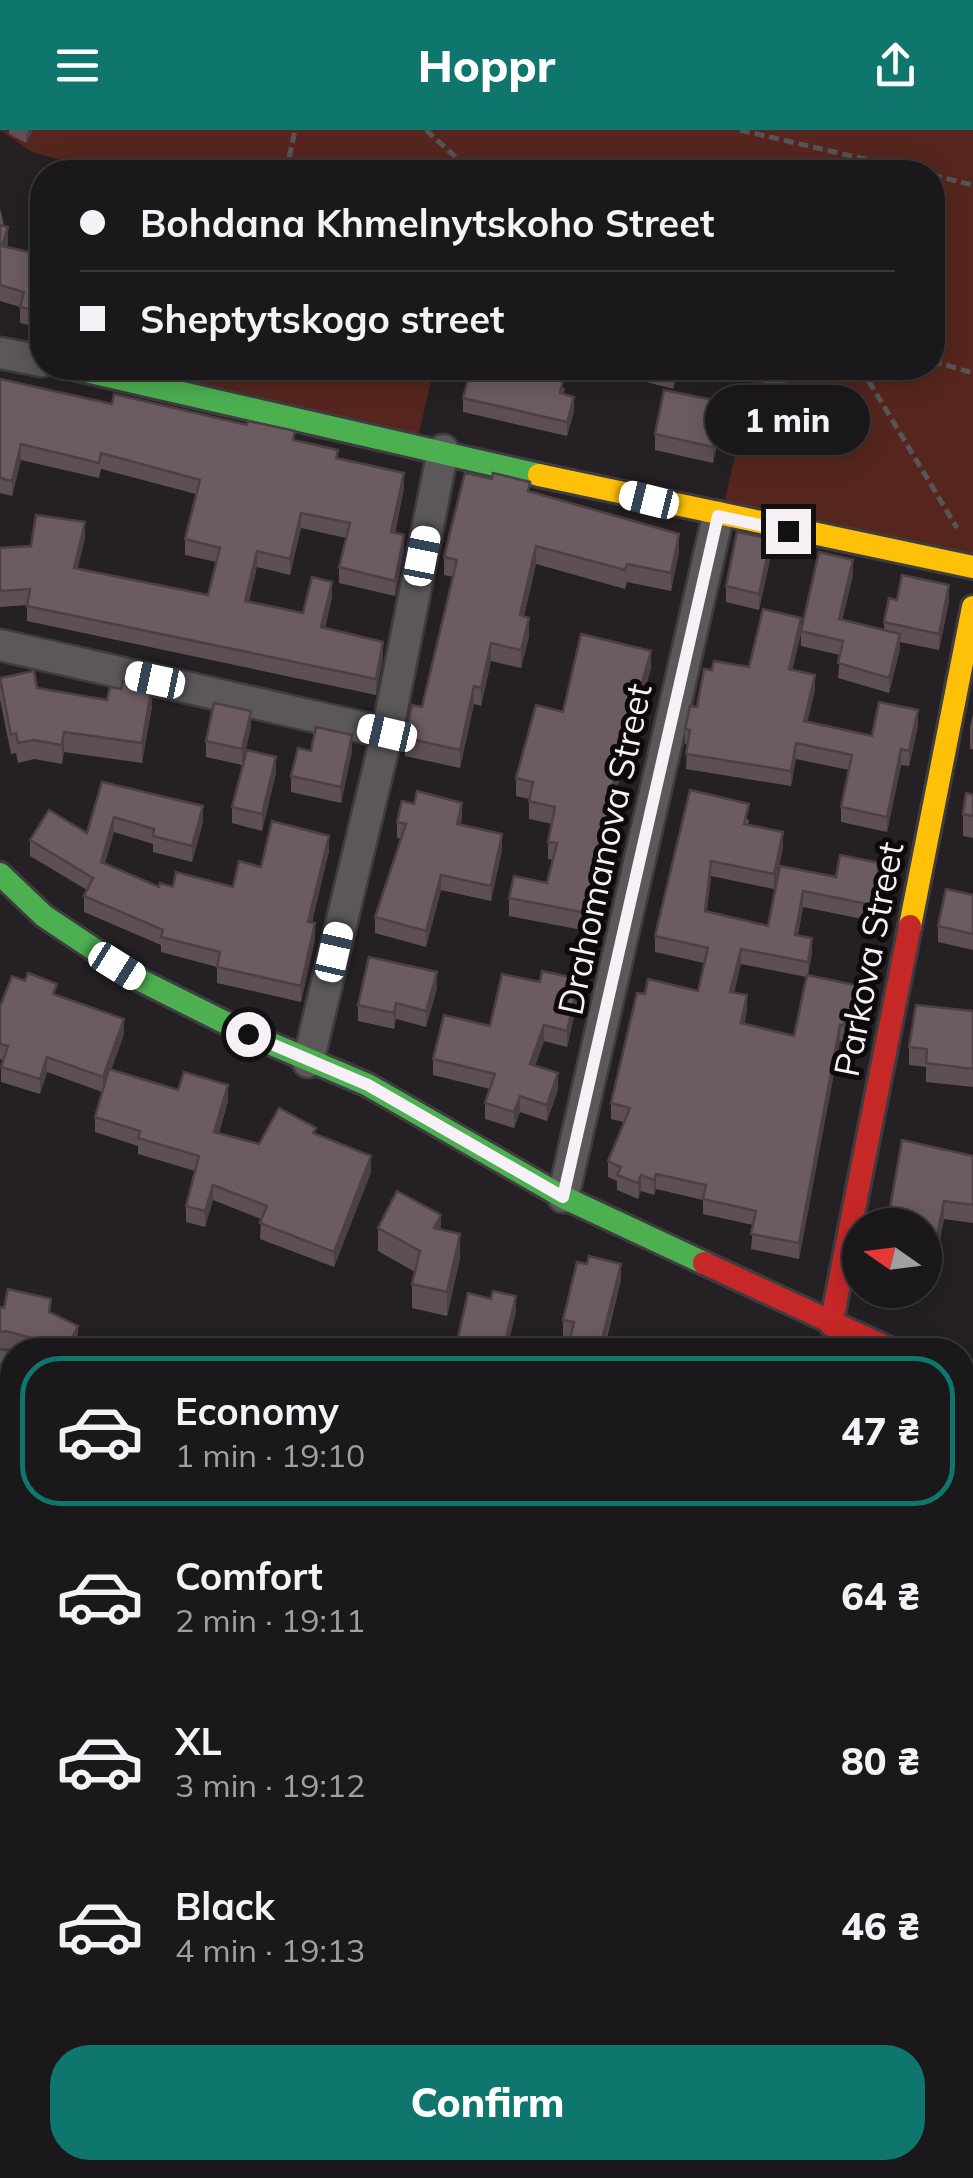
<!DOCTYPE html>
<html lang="en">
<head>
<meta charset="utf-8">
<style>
  body { margin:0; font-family:Mulish,sans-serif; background:#282528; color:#f1f3f6; height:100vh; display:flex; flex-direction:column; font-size:38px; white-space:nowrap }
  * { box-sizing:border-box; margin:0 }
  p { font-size:32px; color:#a0a0a3 }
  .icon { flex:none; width:55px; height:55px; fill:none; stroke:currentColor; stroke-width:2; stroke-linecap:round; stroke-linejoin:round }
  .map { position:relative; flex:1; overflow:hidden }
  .drawer { position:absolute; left:0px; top:1208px; width:975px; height:842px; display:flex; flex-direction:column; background:#1b181b; border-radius:40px 40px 0 0; box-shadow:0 5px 25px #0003,0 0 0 2px #39373a }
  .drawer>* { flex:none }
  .banner { position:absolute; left:30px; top:30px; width:915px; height:220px; border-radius:40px; box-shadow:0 5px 25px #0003,0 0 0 2px #39373a; display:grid; align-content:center; height:220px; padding:0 50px; background:#1b181b }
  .needle { width:65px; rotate:284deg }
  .tools { position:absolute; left:842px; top:1078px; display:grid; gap:20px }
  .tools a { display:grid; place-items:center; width:100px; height:100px; border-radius:50%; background:#1b181b; box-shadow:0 5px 25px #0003,0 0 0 2px #39373a; font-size:50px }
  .end { position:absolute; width:45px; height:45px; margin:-22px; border:12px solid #f7f1f7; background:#111; box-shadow:0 0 0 5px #111 }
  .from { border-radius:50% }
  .bubble { position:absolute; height:70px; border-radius:35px; background:#1b181b; box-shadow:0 5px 25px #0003,0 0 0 2px #39373a; font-size:32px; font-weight:800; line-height:70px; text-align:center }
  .car { position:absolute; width:30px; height:60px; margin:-30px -15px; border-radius:12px; box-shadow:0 0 8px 2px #0007; background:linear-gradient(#fff 24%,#345 0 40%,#fff 0 76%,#345 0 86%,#fff 0) }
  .banner b { display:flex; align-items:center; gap:35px; height:95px; font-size:38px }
  .banner b+b { border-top:2px solid #39373a }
  .banner i { width:25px; height:25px; background:#f1f3f6 }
  ul { padding:18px 0 0; list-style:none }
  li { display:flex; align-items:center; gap:30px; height:150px; margin:0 20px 15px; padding:0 30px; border:5px solid transparent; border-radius:40px }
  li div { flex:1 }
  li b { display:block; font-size:38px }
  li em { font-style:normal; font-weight:800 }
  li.current { border-color:#0f766e }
  li>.icon { width:90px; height:90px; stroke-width:1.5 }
  .cta { display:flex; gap:20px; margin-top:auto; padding:20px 50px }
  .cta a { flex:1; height:115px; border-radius:40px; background:#0f766e; color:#fff; font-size:40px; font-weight:800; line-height:115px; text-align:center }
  header { display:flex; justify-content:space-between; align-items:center; height:130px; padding:0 50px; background:#0f766e; color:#fff; font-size:45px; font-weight:800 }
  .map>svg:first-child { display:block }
  .green { fill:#56261e }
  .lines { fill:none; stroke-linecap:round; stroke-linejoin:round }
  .street-casing { stroke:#3f3c3f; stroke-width:35 }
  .fast-casing { stroke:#3f3c3f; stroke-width:28 }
  .slow-casing { stroke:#3f3c3f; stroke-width:28 }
  .jam-casing { stroke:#3f3c3f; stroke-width:28 }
  .path { stroke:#565456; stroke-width:5; stroke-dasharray:10 5; stroke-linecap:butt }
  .street { stroke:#5b575a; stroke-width:30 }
  .fast { stroke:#4caf50; stroke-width:22 }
  .slow { stroke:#ffc107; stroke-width:22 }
  .jam { stroke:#c62828; stroke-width:22 }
  .wall { fill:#5d4f54; fill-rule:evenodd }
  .shaded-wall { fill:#4c4045 }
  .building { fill:#6c5c62; stroke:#4c4045; stroke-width:2.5 }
  .route { stroke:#f7f1f7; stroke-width:12 }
  .labels { text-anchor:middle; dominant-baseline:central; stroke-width:10; stroke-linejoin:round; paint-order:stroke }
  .street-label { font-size:35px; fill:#f7f1f7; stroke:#0d090d }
</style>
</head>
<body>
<header><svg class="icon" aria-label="menu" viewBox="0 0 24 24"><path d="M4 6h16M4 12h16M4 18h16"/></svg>Hoppr<svg class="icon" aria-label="share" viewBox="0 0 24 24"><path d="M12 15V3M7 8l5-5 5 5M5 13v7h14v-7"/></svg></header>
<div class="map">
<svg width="973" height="2048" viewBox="0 0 973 2048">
  <rect width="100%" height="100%" fill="#242024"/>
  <g class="green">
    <path d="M0,0H973V429L724,375L754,238H932V42H105L32,22Z"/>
    <path d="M137,238H434L418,307Z"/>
    <path d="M12,1422V2038H962L963,1653L973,1654V2048H0V1436Z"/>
  </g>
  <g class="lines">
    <defs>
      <g id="street">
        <path d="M0,223L42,231"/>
        <path d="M0,515L387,603"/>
        <path d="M308,932L387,603L443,320"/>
        <path d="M563,1067L718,386"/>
        <path d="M0,1235L12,1239"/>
        <path d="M962,1248L973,1253"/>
      </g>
      <g id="fast">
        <path d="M73,238L539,345"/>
        <path d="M0,744L44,786L140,850L248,904L368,955L563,1067L704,1133"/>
      </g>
      <g id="slow">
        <path d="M539,345L973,437"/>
        <path d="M910,796L973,477"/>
      </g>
      <g id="jam">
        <path d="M704,1133L892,1220"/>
        <path d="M831,1195L910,796"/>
      </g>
    </defs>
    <use href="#street" class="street-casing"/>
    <use href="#fast" class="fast-casing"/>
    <use href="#slow" class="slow-casing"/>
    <use href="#jam" class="jam-casing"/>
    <g class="path">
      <path d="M426,0L472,42"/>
      <path d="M740,0L920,42"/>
      <path d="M286,42L295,0"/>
      <path d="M932,45L973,55"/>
      <path d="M932,231L973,243"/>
      <path d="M861,238L957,398"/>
    </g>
    <use href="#street" class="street"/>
    <use href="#fast" class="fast"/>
    <use href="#slow" class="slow"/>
    <use href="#jam" class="jam"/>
  </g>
  <g class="wall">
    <path d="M9,0H33L26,13L9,4Z"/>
    <path d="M0,78L8,113L7,117L42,125V198L20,193V177L0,171Z"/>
    <path d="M594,238H679L673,259Z"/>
    <path d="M763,238H790L786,259L763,255Z"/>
    <path d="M0,249L112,274L295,310L404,358L395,403L404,421L395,466L339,453V437L346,408L301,398L290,445L257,437L249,471L303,483L332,467L325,498L383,527L376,565L27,491V475L0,477V418L31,416L85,408L77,439L208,465L216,432L185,425V409L196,364L101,339L99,348L21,330L12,366L0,363Z"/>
    <path d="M565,258L563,264L574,281L567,306L463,282V268Z"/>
    <path d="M723,288L713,333L655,320V304Z"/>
    <path d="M530,362L679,422L671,461L627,452L625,459L536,434L524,486L529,506L521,538L491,531L481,576L474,574L460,638L405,626V608L422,577L453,447L444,445V427Z"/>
    <path d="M771,425L759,480L726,472V456Z"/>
    <path d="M853,445L842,490L884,500V492L897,470L949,471L939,520L900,512V519L889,563L838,548L840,525L801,516V501Z"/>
    <path d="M801,504L792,540L815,560L807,592L872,606L918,596L909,636L901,635L887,702L841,692V677L849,640L796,629L791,656L686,639L687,615L685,614V599L697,577L712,540L749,537Z"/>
    <path d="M651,538L612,676V694L592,802L509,786V768L547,753L553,730L548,729V712L552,694L529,689V669L516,666V648L563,582Z"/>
    <path d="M0,548L37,558L107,570L152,576L142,633L64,622L62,634L34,629L18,633L16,623L11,624L0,569Z"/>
    <path d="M973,584V619H970V597Z"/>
    <path d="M251,597L242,635L206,627V611Z"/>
    <path d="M311,621H352L341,673L291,662V646Z"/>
    <path d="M276,643L262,701L232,693V677Z"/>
    <path d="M102,652L203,692L192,732L153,722V714L114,702L105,733L159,757H233L261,737L329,721L312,792L315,809L301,872L217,853V837L161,822V815L84,782V766L87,760L30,726V710L87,703Z"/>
    <path d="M690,660L749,690L748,695L783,717L774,759L711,746L707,781L768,796L780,736L836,747L880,749L872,791L803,777L798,805L812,823L808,845L864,872L857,905L846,902L843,912L840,911L799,1129L751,1119L753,1095L703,1084V1070L656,1059L654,1065L641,1061L638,1069L617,1060V1051L608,1047V1031L624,992L611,989V973L645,864L698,861L704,833L655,822V806ZM741,834L807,847L794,906L744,894L747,881L734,863Z"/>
    <path d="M973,665V708L963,706V684Z"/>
    <path d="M462,688L460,695L502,720L491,771L441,760L426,817L375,803V787L401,709L397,708V692Z"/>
    <path d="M973,765V820L938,812V796Z"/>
    <path d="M437,858L426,897L396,889L394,899L358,891V875Z"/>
    <path d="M57,865L124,904L111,940L178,960L228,971L219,1003L259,1014L316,1004L371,1042L334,1137L260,1109L261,1089L213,1070L205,1097L186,1092V1076L195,1041L138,1024V1016L95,1002V987L102,962L47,942L40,964L1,952V937L3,930L0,929V877Z"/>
    <path d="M579,865L567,917L544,911L535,936L558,959L547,991L520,982L514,998L485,989V973L490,959L433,945V929L490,896Z"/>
    <path d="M973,881V957L926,952V937L909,935V917Z"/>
    <path d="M973,1026V1093L944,1089L931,1155L925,1153V1095Z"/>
    <path d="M378,1098L441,1100L460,1128L447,1186L412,1178V1154L415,1142L378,1121Z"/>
    <path d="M621,1150L604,1220H567L570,1208L563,1206V1190Z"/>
    <path d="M0,1177L51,1183L78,1212L74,1220H16L0,1218Z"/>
    <path d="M962,1318L973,1321V1394L962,1390Z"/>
    <path d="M0,1326L12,1329V1388L0,1386Z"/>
  </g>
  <g class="shaded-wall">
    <path d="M29,0H33L26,13V5Z"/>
    <path d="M8,97V113L2,132V116Z"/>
    <path d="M675,238H679L673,259V245Z"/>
    <path d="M787,238H790L786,259V243Z"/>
    <path d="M574,267V281L567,306V292Z"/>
    <path d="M723,272V288L713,333V317Z"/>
    <path d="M21,314V330L12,366V351Z"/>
    <path d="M404,343V358L391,418V402Z"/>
    <path d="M301,383V398L290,445V429Z"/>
    <path d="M85,392V408L74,454V438Z"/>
    <path d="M679,404V422L671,461V443Z"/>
    <path d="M404,405V421L395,466V451Z"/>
    <path d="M771,409V425L759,480V464Z"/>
    <path d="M536,416V434L520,504V485Z"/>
    <path d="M257,421V437L245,486V471Z"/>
    <path d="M853,430V445L839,504V489Z"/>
    <path d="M332,452V467L321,512V497Z"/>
    <path d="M949,455V471L939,520V504Z"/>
    <path d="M529,488V506L521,538V520Z"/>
    <path d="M801,488V504L789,554V539Z"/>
    <path d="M900,504V519L889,563V548Z"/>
    <path d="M383,512V527L376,565V549Z"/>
    <path d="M491,513V531L481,576V558Z"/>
    <path d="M651,521V538L607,693V675Z"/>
    <path d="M815,545V560L804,607V591Z"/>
    <path d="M152,556V576L142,633V613Z"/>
    <path d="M474,556V574L460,638V620Z"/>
    <path d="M918,580V596L909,636V621Z"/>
    <path d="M251,581V597L242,635V619Z"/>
    <path d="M64,602V622L62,634V615Z"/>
    <path d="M352,605V621L341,673V657Z"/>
    <path d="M796,613V629L791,656V641Z"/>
    <path d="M901,619V635L887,702V687Z"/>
    <path d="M276,627V643L262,701V684Z"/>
    <path d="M462,673V688L457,710V694Z"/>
    <path d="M203,676V692L192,732V716Z"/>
    <path d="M612,676V694L592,802V784Z"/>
    <path d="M114,687V702L101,747V732Z"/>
    <path d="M783,702V717L774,759V744Z"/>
    <path d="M502,704V720L491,771V756Z"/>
    <path d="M329,706V721L308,807V792Z"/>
    <path d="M711,731V746L705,796V781Z"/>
    <path d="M880,733V749L872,791V775Z"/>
    <path d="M441,745V760L426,817V801Z"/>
    <path d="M803,761V777L795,820V805Z"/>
    <path d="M315,793V809L301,872V856Z"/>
    <path d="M812,808V823L808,847V832Z"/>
    <path d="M741,819V834L730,877V862Z"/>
    <path d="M437,842V858L426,897V881Z"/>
    <path d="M579,849V865L567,917V901Z"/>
    <path d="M864,857V872L857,905V890Z"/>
    <path d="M747,865V881L741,909V893Z"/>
    <path d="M396,873V889L394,899V883Z"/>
    <path d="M124,889V904L103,962V947Z"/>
    <path d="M544,895V911L530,950V934Z"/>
    <path d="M840,895V911L799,1129V1113Z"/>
    <path d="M47,927V942L40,964V949Z"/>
    <path d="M558,943V959L547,991V975Z"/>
    <path d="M228,955V971L214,1017V1002Z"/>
    <path d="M520,966V982L514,998V982Z"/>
    <path d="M371,1026V1042L334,1137V1122Z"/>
    <path d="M656,1044V1059L654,1065V1050Z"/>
    <path d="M641,1045V1061L638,1069V1053Z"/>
    <path d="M213,1055V1070L205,1097V1081Z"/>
    <path d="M944,1071V1089L931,1155V1136Z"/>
    <path d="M441,1085V1108L434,1098Z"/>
    <path d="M460,1104V1128L447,1186V1162Z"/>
    <path d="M621,1134V1150L602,1220V1209Z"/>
    <path d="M516,1166V1182L507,1220H503Z"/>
    <path d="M78,1196V1212L74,1220H67Z"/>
    <path d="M968,1456V1472L962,1500V1483Z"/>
  </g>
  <g class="building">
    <path d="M0,95L8,97L2,116L42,125V182L20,177L24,162L0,155Z"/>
    <path d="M471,238H538L565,244L560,263L574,267L567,292L463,268Z"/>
    <path d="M647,238H675L673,245Z"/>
    <path d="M763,238H787L786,243L763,239Z"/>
    <path d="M0,249L112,274L114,264L247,295L248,291L295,301L293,310L338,320L336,328L404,343L391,402L404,405L395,451L339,437L350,393L301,383L290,429L257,421L245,471L303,483L312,447L332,452L321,497L383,512L376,549L27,476L30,459L0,461V418L31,416L36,385L85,392L74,438L208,465L220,418L185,409L200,350L101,323L99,333L21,314L12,351L0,348Z"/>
    <path d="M664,260L723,272L713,317L655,304Z"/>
    <path d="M465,343L492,349L493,343L530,352L528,361L679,404L671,443L627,434L625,440L536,416L520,485L529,488L521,520L491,513L481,558L474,556L460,620L405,608L412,575L422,577L457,430L444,427Z"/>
    <path d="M737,402L771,409L759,464L726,456Z"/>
    <path d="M819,422L853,430L839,489L900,504L889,548L838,533L843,511L801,501Z"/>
    <path d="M902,445L949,455L939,504L884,492L889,468L897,470Z"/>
    <path d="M763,479L801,488L789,539L815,545L804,591L872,606L879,572L918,580L909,621L901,619L887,687L841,677L852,625L796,613L791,641L686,624L690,600L685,599L690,576L697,577L704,539L712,540L714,531L749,537Z"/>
    <path d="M581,504L651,521L607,675L612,676L592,784L509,768L514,746L547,753L557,713L548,712L555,677L529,671L533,652L516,648L536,575L563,582Z"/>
    <path d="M34,541L37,558L107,570L110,557L121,559L123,551L152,556L142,613L64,602L62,615L34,610L18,613L16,603L11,605L0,548Z"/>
    <path d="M214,573L251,581L242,619L206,611Z"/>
    <path d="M316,597L352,605L341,657L291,646L298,618L311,621Z"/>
    <path d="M247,620L276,627L262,684L232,677Z"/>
    <path d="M102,652L203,676L192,716L153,706L154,699L114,687L101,732L159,757L160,753L173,757L176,742L233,757L239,731L261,737L272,691L329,706L308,792L315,793L301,856L217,837L220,822L161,807L163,800L84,766L93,748L30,710L49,680L87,703Z"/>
    <path d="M690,660L749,674L744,694L783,702L774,744L711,731L705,781L768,796L780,736L836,747L840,725L880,733L872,775L803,761L795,805L812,808L808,832L741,819L730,862L747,865L741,893L794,906L807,845L864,857L857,890L846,887L843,896L840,895L799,1113L751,1104L756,1081L703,1069L706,1055L656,1044L654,1050L641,1045L638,1053L617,1045L621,1037L608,1031L630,978L611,973L637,863L645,864L648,849L698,861L708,818L655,806Z"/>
    <path d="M417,661L462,673L457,694L502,704L491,756L441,745L426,801L375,787L406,694L397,692L402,671L414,674Z"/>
    <path d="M966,663L973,665V686L963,684Z"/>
    <path d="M946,759L973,765V804L938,796Z"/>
    <path d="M369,827L437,842L426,881L396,873L394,883L358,875Z"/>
    <path d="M542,841L579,849L567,901L544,895L530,934L558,943L547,975L520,966L514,982L485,973L495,944L433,929L444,885L490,896L502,844L540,852Z"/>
    <path d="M28,843L57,854L53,864L124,889L103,947L47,927L40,949L1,937L8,916L0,914V877L12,846L25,851Z"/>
    <path d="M916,875L973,881V939L926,933L927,919L909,917Z"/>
    <path d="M109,939L178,960L184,942L228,955L214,1002L259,1014L279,978L316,998L313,1003L371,1026L334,1122L260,1093L267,1076L213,1055L205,1081L186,1076L199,1026L138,1008L140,1001L95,987Z"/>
    <path d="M902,1010L973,1026V1075L944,1071L931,1136L925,1135V1095H887Z"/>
    <path d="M397,1061L441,1085L434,1098L460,1104L447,1162L412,1154L420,1121L378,1098Z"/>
    <path d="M589,1126L621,1134L602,1209L596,1207L594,1220H567L574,1192L563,1190L577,1132L587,1134Z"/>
    <path d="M8,1159L51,1169L49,1182L78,1196L67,1218L6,1201L0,1202V1177L4,1178Z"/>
    <path d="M493,1161L516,1166L503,1220H472L456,1216L468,1163L491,1169Z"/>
    <path d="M962,1318L973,1321V1378L962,1373Z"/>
    <path d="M0,1326L12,1329V1373L0,1371Z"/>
    <path d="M962,1455L968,1456L962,1483Z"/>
  </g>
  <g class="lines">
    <path class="route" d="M248,904L368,955L563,1067L718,386L788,401"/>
  </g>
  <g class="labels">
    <g class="street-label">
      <text transform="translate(604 719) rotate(-78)">Drahomanova Street</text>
      <text transform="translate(868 829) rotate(-79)">Parkova Street</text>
    </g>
  </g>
</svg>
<div class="tools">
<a><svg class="needle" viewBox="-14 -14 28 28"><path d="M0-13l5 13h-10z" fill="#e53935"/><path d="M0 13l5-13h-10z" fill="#a0a0a3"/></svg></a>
</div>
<i class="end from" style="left:248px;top:904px"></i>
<i class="end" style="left:788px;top:401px"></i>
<div class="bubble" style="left:705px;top:255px;width:165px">1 min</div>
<i class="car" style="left:649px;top:370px;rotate:284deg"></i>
<i class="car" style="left:422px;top:426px;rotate:11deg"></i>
<i class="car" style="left:155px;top:550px;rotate:282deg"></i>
<i class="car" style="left:387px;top:603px;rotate:283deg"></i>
<i class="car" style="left:334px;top:822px;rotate:13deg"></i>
<i class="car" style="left:117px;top:836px;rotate:122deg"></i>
<div class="banner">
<b><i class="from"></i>Bohdana Khmelnytskoho Street</b>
<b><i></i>Sheptytskogo street</b>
</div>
<section class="drawer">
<ul>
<li class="current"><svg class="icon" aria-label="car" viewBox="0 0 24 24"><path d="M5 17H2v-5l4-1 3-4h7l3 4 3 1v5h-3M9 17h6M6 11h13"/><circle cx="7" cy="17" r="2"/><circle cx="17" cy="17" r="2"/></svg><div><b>Economy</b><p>1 min · 19:10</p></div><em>47 ₴</em></li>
<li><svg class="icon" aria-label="car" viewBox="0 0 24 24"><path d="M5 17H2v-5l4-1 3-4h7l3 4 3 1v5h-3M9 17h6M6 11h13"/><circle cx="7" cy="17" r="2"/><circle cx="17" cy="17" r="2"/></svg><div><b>Comfort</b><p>2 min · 19:11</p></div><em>64 ₴</em></li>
<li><svg class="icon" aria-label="car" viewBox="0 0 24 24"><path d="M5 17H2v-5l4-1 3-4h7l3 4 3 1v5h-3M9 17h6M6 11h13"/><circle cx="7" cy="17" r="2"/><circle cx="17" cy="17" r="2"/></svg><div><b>XL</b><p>3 min · 19:12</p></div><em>80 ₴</em></li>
<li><svg class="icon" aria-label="car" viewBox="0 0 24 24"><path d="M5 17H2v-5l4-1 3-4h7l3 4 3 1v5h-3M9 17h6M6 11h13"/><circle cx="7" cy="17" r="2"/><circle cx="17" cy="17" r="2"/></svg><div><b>Black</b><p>4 min · 19:13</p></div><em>46 ₴</em></li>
</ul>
<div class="cta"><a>Confirm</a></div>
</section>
</div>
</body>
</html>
